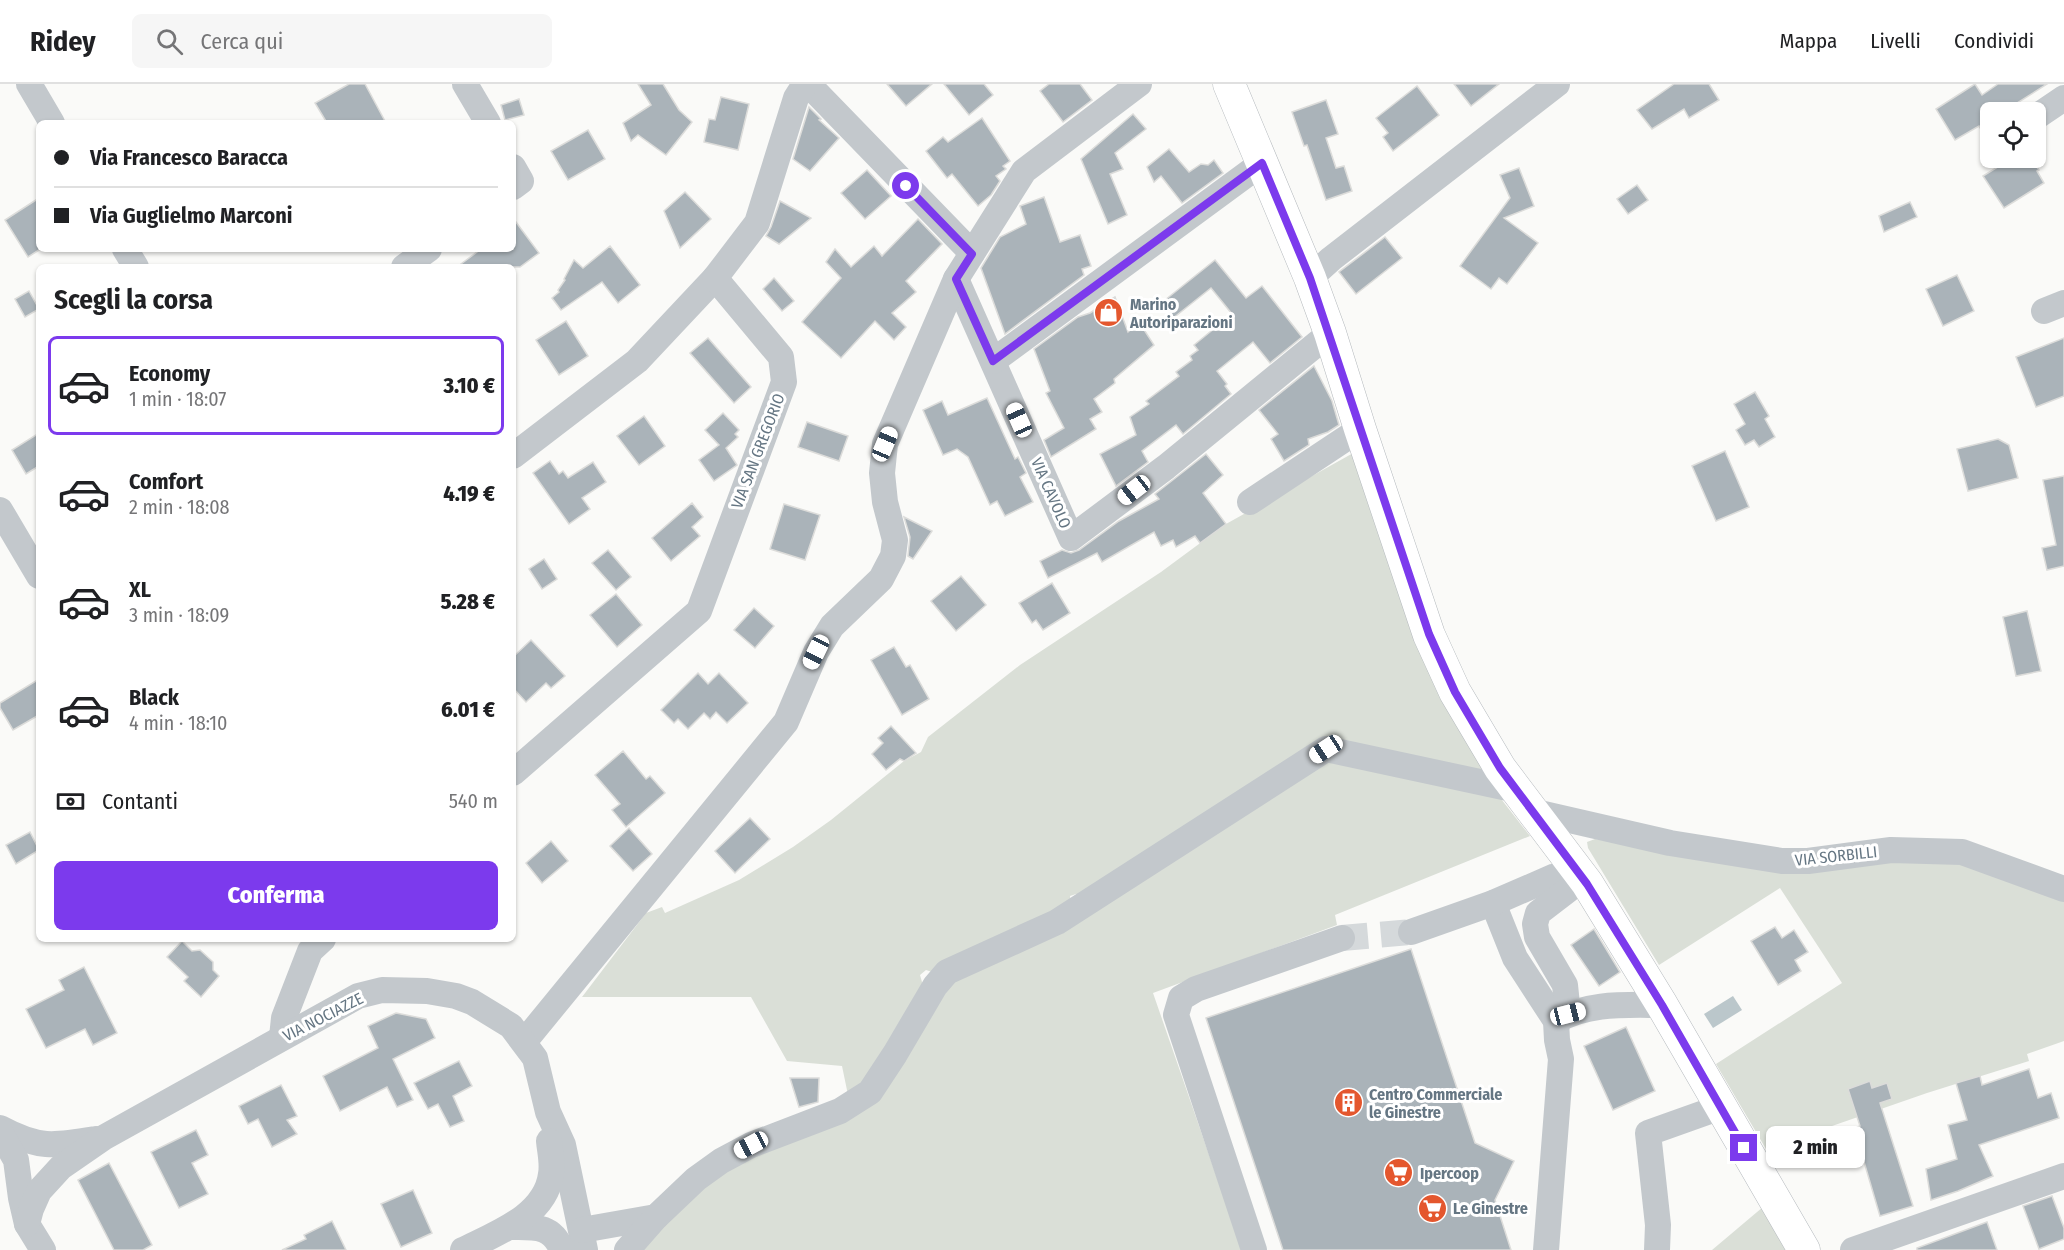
<!DOCTYPE html>
<html lang="it">
<head>
<meta charset="utf-8">
<style>
  body { margin:0; font-family:"Fira Sans Condensed",sans-serif; background:#f6f6f6; color:#202124; height:100vh; display:flex; flex-direction:column; font-size:22px; white-space:nowrap }
  * { box-sizing:border-box; margin:0 }
  p { font-size:20px; color:#757577 }
  .icon { flex:none; width:33px; height:33px; fill:none; stroke:currentColor; stroke-width:2; stroke-linecap:round; stroke-linejoin:round }
  .map { position:relative; flex:1; overflow:hidden }
  .sheet { position:absolute; left:36px; top:180px; width:480px; height:678px; display:flex; flex-direction:column; background:#fff; border-radius:9px; box-shadow:0 2px 4px #0004 }
  .sheet>* { flex:none }
  .hud { position:absolute; left:36px; top:36px; width:480px; height:132px; border-radius:9px; box-shadow:0 2px 4px #0004; display:grid; align-content:center; height:132px; padding:0 18px; background:#fff }
  .buttons { position:absolute; left:1980px; top:18px; display:grid; gap:12px }
  .buttons a { display:grid; place-items:center; width:66px; height:66px; border-radius:9px; background:#fff; box-shadow:0 2px 4px #0004; font-size:30px }
  .end { position:absolute; width:27px; height:27px; margin:-14px; border:8px solid #7c3aed; background:#fff; box-shadow:0 0 0 3px #fff }
  .from { border-radius:50% }
  .bubble { position:absolute; height:42px; border-radius:9px; background:#fff; box-shadow:0 2px 4px #0004; font-size:20px; font-weight:800; line-height:42px; text-align:center }
  .car { position:absolute; width:18px; height:36px; margin:-18px -9px; border-radius:8px; box-shadow:0 0 4px 2px #0007; background:linear-gradient(#fff 24%,#345 0 40%,#fff 0 76%,#345 0 86%,#fff 0) }
  .hud b { display:flex; align-items:center; gap:21px; height:57px; font-size:22px }
  .hud b+b { border-top:2px solid #e0e0e0 }
  .hud i { width:15px; height:15px; background:#202124 }
  ul { padding:0; list-style:none }
  li { display:flex; align-items:center; gap:18px; height:99px; margin:0 12px 9px; padding:0 6px; border:3px solid transparent; border-radius:9px }
  li div { flex:1 }
  li b { display:block; font-size:22px }
  li em { font-style:normal; font-weight:800 }
  li.current { border-color:#7c3aed }
  li>.icon { width:54px; height:54px; stroke-width:1.5 }
  h2 { padding:0 18px; font-size:27px; line-height:72px }
  .pay { display:flex; align-items:center; gap:15px; height:66px; padding:0 18px; font-size:22px }
  .pay p { margin-inline-start:auto }
  .cta { display:flex; gap:12px; margin-top:auto; padding:12px 18px }
  .cta a { flex:1; height:69px; border-radius:9px; background:#7c3aed; color:#fff; font-size:24px; font-weight:800; line-height:69px; text-align:center }
  header { display:flex; align-items:center; gap:36px; box-sizing:border-box; height:84px; padding:0 30px; background:#fff; border-bottom:2px solid #e0e0e0 }
  header strong { font-size:28px }
  nav { display:flex; gap:33px; margin-inline-start:auto; font-size:21px }
  .search { width:420px; height:54px; background:#f6f6f6; display:flex; align-items:center; gap:15px; box-sizing:border-box; padding:0 21px; border-radius:9px; color:#757577; font-size:22px }
  .map>svg:first-child { display:block }
  .green { fill:#dadfd7 }
  .water { fill:#bbc7cb }
  .building { fill:#aab3b9; stroke:#dcdcda; stroke-width:1.5 }
  .lines { fill:none; stroke-linecap:round; stroke-linejoin:round }
  .minor-tunnel { stroke:#d5d9db; stroke-width:26; stroke-dasharray:26 13; stroke-linecap:butt }
  .major-casing { stroke:#b5babe; stroke-width:33 }
  .minor { stroke:#c3c8cc; stroke-width:26 }
  .major { stroke:#fff; stroke-width:32 }
  .route { stroke:#7c3aed; stroke-width:8 }
  .labels { text-anchor:middle; dominant-baseline:central; stroke-width:6; stroke-linejoin:round; paint-order:stroke }
  .poi-label { font-size:16px; font-weight:bold; fill:#657683; stroke:#fff; text-anchor:start }
  .street-label { font-size:16px; fill:#657683; stroke:#fff }
</style>
</head>
<body>
<header>
<strong>Ridey</strong>
<div class="search"><svg class="icon" aria-label="search" viewBox="0 0 24 24"><circle cx="10" cy="10" r="6"/><path d="M15 15l6 6"/></svg>Cerca qui</div>
<nav><a>Mappa</a><a>Livelli</a><a>Condividi</a></nav>
</header>
<div class="map">
<svg width="2064" height="1166" viewBox="0 0 2064 1166">
  <rect width="100%" height="100%" fill="#fafaf8"/>
  <g class="green">
    <path d="M1355,368L1492,695L1331,661L1083,812L1076,810L1070,812L1071,820L932,888L926,886L920,891L924,905L879,983L848,1011L842,982L787,977L751,913H582L646,829L662,823L665,829L739,796L793,763L831,736L904,677L921,668L928,653L1020,581L1161,488L1226,440Z"/>
    <path d="M1325,677L1498,711L1530,752L1335,831L1337,841L1153,909L1242,1166H643L684,1115L745,1076L864,1026L953,898Z"/>
    <path d="M1595,755L1740,778L1945,773L2064,813V957L2027,970L2029,977L1927,1009L1766,1065L1716,980L1842,899L1780,804L1659,881L1588,764L1587,758Z"/>
    <path d="M1763,1123L1788,1166H1712Z"/>
  </g>
  <path class="water" d="M1733,912L1742,926L1713,944L1704,930Z"/>
  <g class="building">
    <path d="M349,0H365L386,39H327L315,19Z"/>
    <path d="M638,0H663L679,26L692,38L666,71L638,51L631,57L623,39L651,21Z"/>
    <path d="M887,0H932L906,22Z"/>
    <path d="M944,0H984L993,11L969,31Z"/>
    <path d="M1049,0H1080L1092,16L1063,38L1040,7Z"/>
    <path d="M1454,0H1499L1471,22Z"/>
    <path d="M1674,0H1709L1719,16L1689,34L1684,25L1652,45L1637,26Z"/>
    <path d="M1975,0L1982,11L1998,0H2047L2003,28H1990V60L1979,42L1955,56L1936,25Z"/>
    <path d="M1417,2L1439,31L1393,67L1383,53L1388,49L1376,34Z"/>
    <path d="M721,13L749,20L738,66L704,58L709,35L715,36Z"/>
    <path d="M519,15L524,31L505,36L501,21Z"/>
    <path d="M1326,16L1338,50L1326,54L1336,84L1344,82L1352,107L1326,116L1307,61L1304,62L1292,28Z"/>
    <path d="M809,23L821,35L819,36L839,54L810,87L793,75Z"/>
    <path d="M1133,30L1146,45L1115,69L1123,85L1110,90L1127,131L1108,140L1081,75Z"/>
    <path d="M982,34L1010,77L1003,82L1006,85L996,92L1000,97L991,111L978,122L952,90L947,94L926,67L943,53L948,58Z"/>
    <path d="M588,46L605,75L568,96L551,67Z"/>
    <path d="M1169,65L1189,88L1201,80L1208,81L1214,76L1223,89L1182,119L1161,92L1154,98L1147,83Z"/>
    <path d="M2012,74H2031L2039,86L2037,87L2044,99L2004,124L1983,92Z"/>
    <path d="M1519,84L1534,122L1504,134L1538,159L1507,200L1499,194L1491,205L1460,182L1510,114L1500,91Z"/>
    <path d="M867,86L891,112L865,135L841,109Z"/>
    <path d="M1637,101L1648,116L1628,130L1617,115Z"/>
    <path d="M685,108L711,135L680,164L664,127Z"/>
    <path d="M1044,113L1060,158L1080,151L1091,182L1082,185L1084,191L1005,250L981,184L1000,153L1026,140L1020,122Z"/>
    <path d="M39,114V166L28,173L5,136Z"/>
    <path d="M780,117L811,134L779,160L766,152L771,143Z"/>
    <path d="M1910,118L1917,133L1884,148L1879,132Z"/>
    <path d="M513,134L539,169L520,183H457L481,165H513Z"/>
    <path d="M918,135L942,160L906,197L916,208L892,229L906,243L894,256L875,237L841,274L802,238L841,194L826,178L835,165L851,183L874,162L882,172Z"/>
    <path d="M1385,153L1402,174L1356,210L1339,188Z"/>
    <path d="M610,162L640,201L618,219L602,198L561,226L552,214L559,208L558,206L565,196L564,195L574,176L583,184Z"/>
    <path d="M1215,176L1246,214L1262,202L1302,253L1270,279L1253,258L1217,287L1227,300L1225,302L1231,310L1183,350L1176,341L1142,367L1148,378L1116,402L1100,370L1136,351L1130,333L1149,320L1146,317L1179,292L1176,288L1192,276L1190,272L1198,266L1194,261L1232,230L1211,204L1172,235L1160,220Z"/>
    <path d="M1957,191L1974,227L1943,242L1926,205Z"/>
    <path d="M774,194L794,217L782,227L763,205Z"/>
    <path d="M29,207L39,225L25,233L15,215Z"/>
    <path d="M1115,213L1128,248L1139,238L1154,261L1114,295L1115,299L1094,315L1102,328L1090,335L1096,345L1051,373L1044,356L1064,344L1046,309L1050,307L1034,265L1078,233L1090,229Z"/>
    <path d="M566,237L588,272L559,291L536,256Z"/>
    <path d="M708,254L751,303L734,319L690,269Z"/>
    <path d="M2064,254V312L2036,323L2016,273Z"/>
    <path d="M1314,282L1332,317L1339,341L1328,348L1308,355L1309,361L1284,377L1271,355L1278,350L1259,326Z"/>
    <path d="M1755,308L1769,332L1765,335L1775,353L1759,363L1754,356L1745,361L1736,346L1745,340L1734,320Z"/>
    <path d="M987,314L1015,375L1018,373L1026,389L1020,393L1033,418L1005,432L997,417L990,421L968,373L957,365L943,371L923,326L942,317L948,331Z"/>
    <path d="M723,329L739,346L735,350L738,353L726,364L737,381L714,397L699,376L719,361L705,346Z"/>
    <path d="M644,332L665,362L639,381L617,352Z"/>
    <path d="M807,338L848,352L839,377L798,363Z"/>
    <path d="M39,349V382L26,390L12,366Z"/>
    <path d="M1998,355L2009,361L2018,394L1968,407L1957,365Z"/>
    <path d="M1725,367L1749,423L1716,437L1692,382Z"/>
    <path d="M1206,370L1223,391L1203,409L1226,440L1200,459L1195,452L1176,463L1173,456L1161,462L1154,448L1102,478L1097,469L1048,494L1040,477L1062,466L1071,469L1079,466L1119,437L1159,415L1155,410Z"/>
    <path d="M550,377L559,390L563,387L568,394L593,378L606,398L582,414L590,425L569,440L533,389Z"/>
    <path d="M2064,392V482L2047,486L2042,464L2056,461L2043,396Z"/>
    <path d="M692,419L703,433L692,443L700,452L671,477L652,454Z"/>
    <path d="M784,420L820,431L805,476L770,465Z"/>
    <path d="M904,433L932,447L913,475L908,472L910,453Z"/>
    <path d="M608,466L631,493L616,506L592,479Z"/>
    <path d="M544,475L557,495L542,505L529,485Z"/>
    <path d="M961,492L986,521L956,547L931,517Z"/>
    <path d="M1052,499L1070,529L1043,546L1036,536L1032,539L1019,519Z"/>
    <path d="M616,510L642,541L617,563L590,531Z"/>
    <path d="M754,524L774,542L755,564L734,546Z"/>
    <path d="M2027,527L2041,587L2016,592L2003,533Z"/>
    <path d="M531,556L565,592L551,604L546,599L526,618L513,604V573Z"/>
    <path d="M894,563L906,583L910,581L929,615L902,631L871,576Z"/>
    <path d="M698,589L708,600L719,589L748,619L727,639L716,628L710,635L704,629L688,645L678,635L674,639L661,626Z"/>
    <path d="M39,595V631L13,646L0,624V619Z"/>
    <path d="M891,642L916,669L904,677L900,675L886,686L872,670L883,659L878,654Z"/>
    <path d="M623,667L646,695L650,692L665,709L626,743L612,726L620,720L595,691Z"/>
    <path d="M750,734L770,755L735,789L715,767Z"/>
    <path d="M629,744L652,770L633,787L610,762Z"/>
    <path d="M30,748L39,766L16,780L6,761Z"/>
    <path d="M551,757L568,777L542,799L526,779Z"/>
    <path d="M1775,843L1782,854L1794,846L1808,868L1795,876L1801,887L1778,901L1751,857Z"/>
    <path d="M1594,845L1620,888L1599,902L1571,861Z"/>
    <path d="M182,857L192,867L200,866L213,878V886L219,892L201,913L184,897L188,893L167,873Z"/>
    <path d="M1411,865L1475,1059L1514,1077L1495,1116L1511,1166H1283L1206,934Z"/>
    <path d="M84,883L117,949L93,961L85,945L46,964L26,925L64,906L59,896Z"/>
    <path d="M396,929L426,935L435,954L393,975L413,1016L397,1023L387,1003L340,1027L323,992L378,964L368,942Z"/>
    <path d="M1626,943L1655,1007L1613,1026L1584,962Z"/>
    <path d="M459,977L472,1002L453,1012L464,1037L450,1043L438,1020L428,1025L414,999Z"/>
    <path d="M2029,985L2038,1014L2051,1009L2059,1034L1979,1061L1993,1092L1958,1107L1931,1116L1926,1085L1957,1075L1948,1041L1967,1036L1956,999L1980,992L1982,1001Z"/>
    <path d="M790,994H819L818,1018L799,1023Z"/>
    <path d="M1870,997L1872,1004L1887,999L1892,1015L1880,1019L1913,1122L1880,1132L1854,1044L1860,1042L1848,1005Z"/>
    <path d="M281,1001L297,1032L287,1036L297,1050L272,1063L258,1035L248,1040L239,1022Z"/>
    <path d="M196,1046L208,1071L192,1079L208,1110L179,1124L151,1068Z"/>
    <path d="M109,1079L152,1161L143,1166H114L78,1096Z"/>
    <path d="M413,1106L432,1149L401,1163L381,1120Z"/>
    <path d="M2052,1112L2064,1144V1155L2039,1165L2023,1122Z"/>
    <path d="M332,1137L346,1166H282L306,1155L304,1151Z"/>
    <path d="M1987,1138L1997,1166H1917V1164Z"/>
  </g>
  <g class="lines">
    <path class="minor-tunnel" d="M1342,854L1411,848"/>
    <defs>
      <path id="major" d="M1229,0L1310,194L1330,249L1360,345L1429,551L1455,608L1500,684L1587,799L1662,921L1804,1166"/>
    </defs>
    <use href="#major" class="major-casing"/>
    <g class="minor">
      <path d="M29,0L52,39"/>
      <path d="M465,0L488,39"/>
      <path d="M808,0L972,169"/>
      <path d="M2036,33L2064,14"/>
      <path d="M513,83L521,97L513,103"/>
      <path d="M125,165L136,183"/>
      <path d="M404,183L429,165"/>
      <path d="M1310,194L1331,175L1557,0"/>
      <path d="M956,195L1071,454L1166,383L1330,249"/>
      <path d="M2044,227L2064,219"/>
      <path d="M993,277L1262,79"/>
      <path d="M513,372L637,277L715,194"/>
      <path d="M1250,418L1360,345"/>
      <path d="M0,426L39,492"/>
      <path d="M513,689L699,527L784,298L781,273L715,194L757,139L796,14L805,0"/>
      <path d="M1535,728L1670,759L1782,777H1808L1891,766L1962,768L2064,805"/>
      <path d="M1493,819L1515,874L1556,937L1557,956L1561,975L1546,1166"/>
      <path d="M1411,848L1493,819L1553,793L1581,790"/>
      <path d="M1568,930L1565,901L1537,853L1535,840L1538,829L1568,806L1581,790"/>
      <path d="M1556,937C1588,918 1626,921 1662,921"/>
      <path d="M282,953L284,934L310,867L323,855"/>
      <path d="M524,958L786,638L816,568L832,542L881,495L893,472L895,456L885,418L882,389L885,360L956,195L1024,87L1139,0"/>
      <path d="M0,1044C39,1065 54,1062 96,1055"/>
      <path d="M0,1048L16,1076L21,1114L27,1140L43,1166"/>
      <path d="M27,1140L31,1125L39,1107L61,1083L103,1054L358,912L382,906L427,907L456,912L472,918L511,942L535,974L548,1028L563,1061L585,1166"/>
      <path d="M512,1143C535,1143 552,1141 562,1166"/>
      <path d="M582,1146L656,1133"/>
      <path d="M463,1166C495,1150 546,1132 551,1090C553,1079 550,1068 549,1057"/>
      <path d="M627,1166L656,1133L696,1095L721,1077L751,1061L840,1027L870,1008L895,970L935,902L947,888L1057,838L1326,665L1517,706"/>
      <path d="M1254,1166L1176,931L1181,914L1196,905L1342,854"/>
      <path d="M1657,1166L1658,1141L1648,1049L1721,1023"/>
      <path d="M1853,1166L2064,1092"/>
    </g>
    <use href="#major" class="major"/>
  </g>
  <g class="lines">
    <path class="route" d="M906,102L972,170L956,195L993,277L1262,79L1310,194L1429,550L1455,608L1500,684L1587,800L1662,921L1744,1064"/>
  </g>
  <defs>
    <symbol id="shop-disc" viewBox="-11 -11 22 22"><circle r="9.5" fill="#e4572e" stroke="#fff"/><path d="M-5-2.5h2.3a2.7 3.5 0 0 1 5.4 0H5L5.5 6h-11ZM-1.5-2.5h3a1.5 2.3 0 0 0-3 0Z" fill="#fff"/></symbol>
    <symbol id="building-disc" viewBox="-11 -11 22 22"><circle r="9.5" fill="#e4572e" stroke="#fff"/><path d="M-4-6H4V6H1V3H-1V6H-4ZM-2.5-4.3h1.7v1.8h-1.7ZM.8-4.3h1.7v1.8H.8ZM-2.5-1h1.7V.8h-1.7ZM.8-1h1.7V.8H.8Z" fill="#fff"/></symbol>
    <symbol id="supermarket-disc" viewBox="-11 -11 22 22"><circle r="9.5" fill="#e4572e" stroke="#fff"/><path d="M-6-5.5h2.5l.6 2H6L4.5 2H-2.5L-4.4-4H-6ZM-1.5 3.2a1.3 1.3 0 1 0 .1 0ZM3 3.2a1.3 1.3 0 1 0 .1 0Z" fill="#fff"/></symbol>
  </defs>
  <g fill-rule="evenodd">
    <use href="#shop-disc" x="1092" y="212" width="33" height="33"/>
    <use href="#building-disc" x="1332" y="1002" width="33" height="33"/>
    <use href="#supermarket-disc" x="1382" y="1072" width="33" height="33"/>
    <use href="#supermarket-disc" x="1416" y="1108" width="33" height="33"/>
  </g>
  <g class="labels">
    <g class="poi-label">
      <text x="1130" y="220">Marino<tspan x="1130" dy="18">Autoriparazioni</tspan></text>
      <text x="1369" y="1010">Centro Commerciale<tspan x="1369" dy="18">le Ginestre</tspan></text>
      <text x="1420" y="1089">Ipercoop</text>
      <text x="1453" y="1124">Le Ginestre</text>
    </g>
    <g class="street-label">
      <text transform="translate(758 367) rotate(-69)">VIA SAN GREGORIO</text>
      <text transform="translate(1051 409) rotate(66)">VIA CAVOLO</text>
      <text transform="translate(1836 772) rotate(-6)">VIA SORBILLI</text>
      <text transform="translate(323 933) rotate(-27)">VIA NOCIAZZE</text>
    </g>
  </g>
</svg>
<div class="buttons">
<a><svg class="icon" aria-label="locate" viewBox="0 0 24 24"><circle cx="12" cy="12" r="6"/><path d="M12 2v4M12 18v4M2 12h4M18 12h4"/></svg></a>
</div>
<i class="end from" style="left:906px;top:102px"></i>
<i class="end" style="left:1744px;top:1064px"></i>
<div class="bubble" style="left:1766px;top:1042px;width:99px">2 min</div>
<i class="car" style="left:1019px;top:336px;rotate:336deg"></i>
<i class="car" style="left:885px;top:360px;rotate:23deg"></i>
<i class="car" style="left:1134px;top:406px;rotate:232deg"></i>
<i class="car" style="left:816px;top:568px;rotate:206deg"></i>
<i class="car" style="left:1326px;top:665px;rotate:237deg"></i>
<i class="car" style="left:1568px;top:930px;rotate:76deg"></i>
<i class="car" style="left:751px;top:1061px;rotate:242deg"></i>
<div class="hud">
<b><i class="from"></i>Via Francesco Baracca</b>
<b><i></i>Via Guglielmo Marconi</b>
</div>
<section class="sheet">
<h2>Scegli la corsa</h2>
<ul>
<li class="current"><svg class="icon" aria-label="car" viewBox="0 0 24 24"><path d="M5 17H2v-5l4-1 3-4h7l3 4 3 1v5h-3M9 17h6M6 11h13"/><circle cx="7" cy="17" r="2"/><circle cx="17" cy="17" r="2"/></svg><div><b>Economy</b><p>1 min · 18:07</p></div><em>3.10 €</em></li>
<li><svg class="icon" aria-label="car" viewBox="0 0 24 24"><path d="M5 17H2v-5l4-1 3-4h7l3 4 3 1v5h-3M9 17h6M6 11h13"/><circle cx="7" cy="17" r="2"/><circle cx="17" cy="17" r="2"/></svg><div><b>Comfort</b><p>2 min · 18:08</p></div><em>4.19 €</em></li>
<li><svg class="icon" aria-label="car" viewBox="0 0 24 24"><path d="M5 17H2v-5l4-1 3-4h7l3 4 3 1v5h-3M9 17h6M6 11h13"/><circle cx="7" cy="17" r="2"/><circle cx="17" cy="17" r="2"/></svg><div><b>XL</b><p>3 min · 18:09</p></div><em>5.28 €</em></li>
<li><svg class="icon" aria-label="car" viewBox="0 0 24 24"><path d="M5 17H2v-5l4-1 3-4h7l3 4 3 1v5h-3M9 17h6M6 11h13"/><circle cx="7" cy="17" r="2"/><circle cx="17" cy="17" r="2"/></svg><div><b>Black</b><p>4 min · 18:10</p></div><em>6.01 €</em></li>
</ul>
<div class="pay"><svg class="icon" aria-label="cash" viewBox="0 0 24 24"><path d="M3 7h18v10H3z"/><circle cx="12" cy="12" r="2"/></svg>Contanti<p>540 m</p></div>
<div class="cta"><a>Conferma</a></div>
</section>
</div>
</body>
</html>
